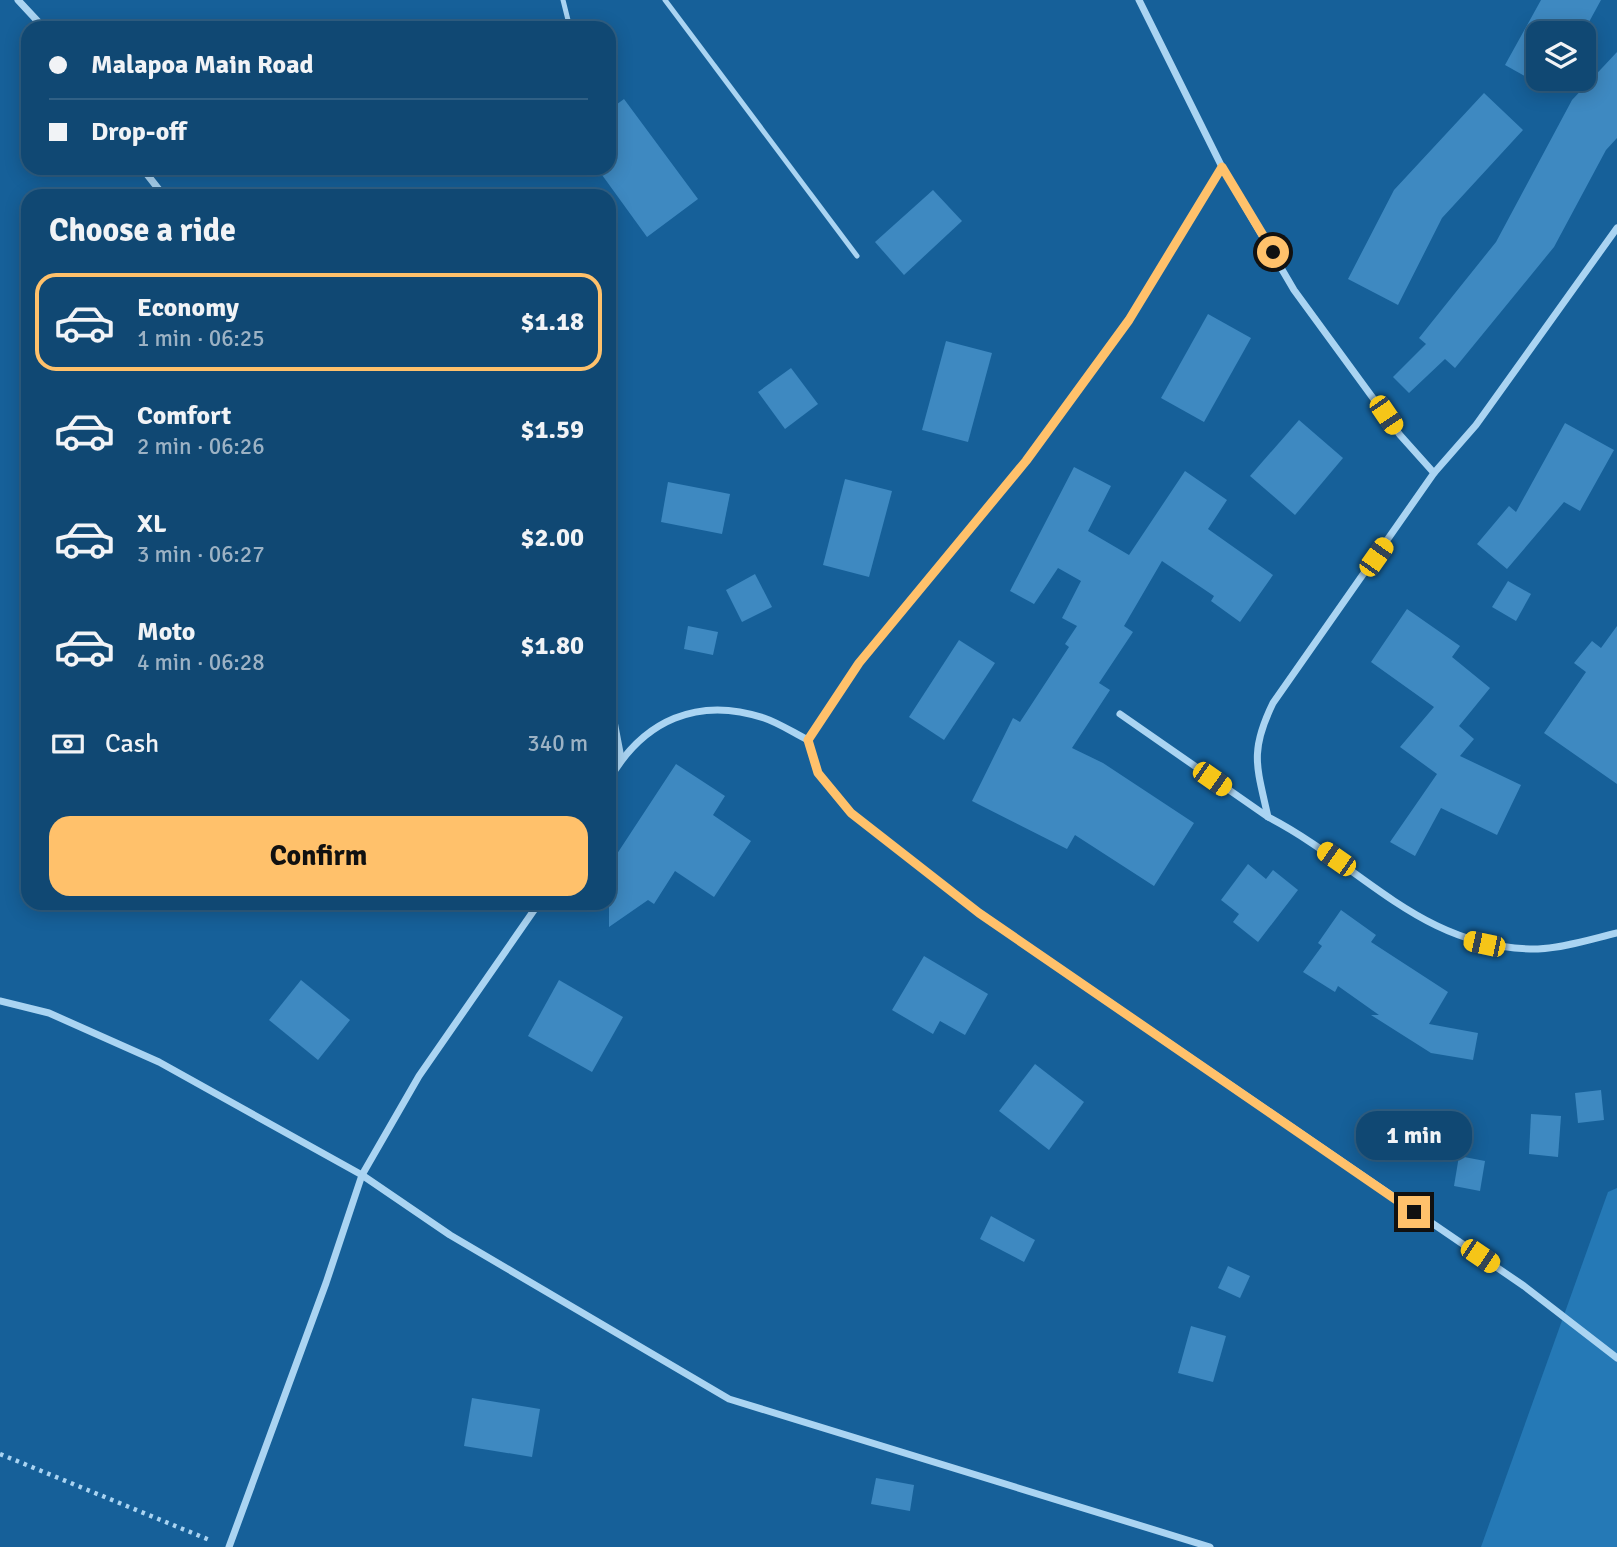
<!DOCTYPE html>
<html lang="en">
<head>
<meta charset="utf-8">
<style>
  body { margin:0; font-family:Signika,sans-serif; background:#1e527b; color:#f1f3f6; height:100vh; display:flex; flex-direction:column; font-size:26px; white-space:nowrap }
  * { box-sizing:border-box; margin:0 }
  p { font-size:23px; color:#9cb2c4 }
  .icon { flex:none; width:38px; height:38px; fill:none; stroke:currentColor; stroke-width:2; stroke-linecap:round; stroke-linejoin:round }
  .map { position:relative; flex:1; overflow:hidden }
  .drawer { position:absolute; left:21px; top:189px; width:595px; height:721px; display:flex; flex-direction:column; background:#104873; border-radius:21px; box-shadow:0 4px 18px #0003,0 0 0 2px #306085 }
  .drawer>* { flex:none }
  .top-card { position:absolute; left:21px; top:21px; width:595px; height:154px; border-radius:21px; box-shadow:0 4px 18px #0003,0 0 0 2px #306085; display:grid; align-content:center; height:154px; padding:0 28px; background:#104873 }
  .buttons { position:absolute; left:1526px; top:21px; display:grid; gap:14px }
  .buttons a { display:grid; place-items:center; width:70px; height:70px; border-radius:14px; background:#104873; box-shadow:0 4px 18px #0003,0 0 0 2px #306085; font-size:35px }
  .end { position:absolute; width:32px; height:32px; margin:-16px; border:9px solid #ffc16b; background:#111; box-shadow:0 0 0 4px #111 }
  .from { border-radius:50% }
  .bubble { position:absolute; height:49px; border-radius:21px; background:#104873; box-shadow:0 4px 18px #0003,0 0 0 2px #306085; font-size:23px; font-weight:700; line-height:49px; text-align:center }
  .car { position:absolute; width:21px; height:42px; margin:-21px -10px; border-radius:9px; box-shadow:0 0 5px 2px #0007; background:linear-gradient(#f5c518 24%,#345 0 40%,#f5c518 0 76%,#345 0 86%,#f5c518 0) }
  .top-card b { display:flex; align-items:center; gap:24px; height:66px; font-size:26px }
  .top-card b+b { border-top:2px solid #306085 }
  .top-card i { width:18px; height:18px; background:#f1f3f6 }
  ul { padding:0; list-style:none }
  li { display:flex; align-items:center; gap:21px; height:98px; margin:0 14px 10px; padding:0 14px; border:4px solid transparent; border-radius:21px }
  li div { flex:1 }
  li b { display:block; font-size:26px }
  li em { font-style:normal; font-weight:700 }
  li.selected { border-color:#ffc16b }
  li>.icon { width:63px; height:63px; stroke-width:1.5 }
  h2 { padding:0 28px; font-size:32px; line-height:84px }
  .pay { display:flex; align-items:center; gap:18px; height:77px; padding:0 28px; font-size:26px }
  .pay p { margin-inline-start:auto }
  .primary-button { display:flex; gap:14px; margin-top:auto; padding:14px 28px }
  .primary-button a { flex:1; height:80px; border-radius:21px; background:#ffc16b; color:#111; font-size:28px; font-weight:700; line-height:80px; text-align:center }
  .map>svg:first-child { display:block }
  .green { fill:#2579b6 }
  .building { fill:#3e89c1 }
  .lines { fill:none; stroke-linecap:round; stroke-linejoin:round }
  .path { stroke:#aad4f2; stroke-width:4.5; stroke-dasharray:3.5 5; stroke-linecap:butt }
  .service { stroke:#aad4f2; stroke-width:5 }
  .minor { stroke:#aad4f2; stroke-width:7 }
  .route { stroke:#ffc16b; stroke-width:9 }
</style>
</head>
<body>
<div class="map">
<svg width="1617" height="1547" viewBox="0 0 1617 1547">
  <rect width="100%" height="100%" fill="#166099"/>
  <path class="green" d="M1617,1188V1547H1481L1608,1192Z"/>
  <g class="building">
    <path d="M1541,0H1601L1583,33H1538V79H1558L1551,91L1505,65Z"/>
    <path d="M1617,52V138L1606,150L1554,247L1455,368L1445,359L1409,393L1393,377L1426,344L1419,338L1496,242L1572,100Z"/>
    <path d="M1484,93L1523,130L1442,218L1398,305L1348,279L1394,190Z"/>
    <path d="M624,99L698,199L647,237L597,168H609V110Z"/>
    <path d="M933,190L962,221L904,275L875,242Z"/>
    <path d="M1208,314L1251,338L1204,422L1161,398Z"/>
    <path d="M946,341L992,353L968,442L922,430Z"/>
    <path d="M791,368L818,404L785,429L758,392Z"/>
    <path d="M1299,420L1343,458L1295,515L1250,476Z"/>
    <path d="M1565,423L1614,450L1580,511L1564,502L1507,569L1477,544L1509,506L1516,512Z"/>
    <path d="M1074,467L1111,486L1088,531L1129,555L1185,471L1227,500L1208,529L1273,575L1240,622L1211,601L1214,596L1162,561L1124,626L1133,632L1099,683L1110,690L1072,748L1103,763L1194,823L1154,886L1075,835L1067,849L972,801L1013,718L1020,722L1069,647L1065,644L1077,626L1062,618L1081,581L1058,568L1034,604L1010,591Z"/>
    <path d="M845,479L892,491L869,577L823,565Z"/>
    <path d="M668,482L730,494L722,534L661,522Z"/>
    <path d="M755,574L772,607L742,622L726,590Z"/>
    <path d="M1508,581L1531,594L1516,621L1492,607Z"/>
    <path d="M1407,609L1460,646L1452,657L1490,688L1459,726L1474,739L1460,756L1521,785L1497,835L1441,808L1415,856L1390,842L1437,774L1400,747L1434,707L1371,662Z"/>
    <path d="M688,626L718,632L713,655L684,649Z"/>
    <path d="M1617,626V784L1544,733L1586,672L1574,663L1592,641L1601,648Z"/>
    <path d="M959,640L995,663L944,740L909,717Z"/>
    <path d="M676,764L725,796L713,815L751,841L714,897L675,871L654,904L648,900L609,927V866Z"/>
    <path d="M1248,864L1266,879L1273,870L1298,890L1258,942L1233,922L1239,914L1221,900Z"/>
    <path d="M1341,910L1376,935L1371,942L1448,992L1429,1024L1478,1033L1473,1060L1431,1053L1371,1015H1379L1338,986L1335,992L1303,972L1322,946L1318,943Z"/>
    <path d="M924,956L988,994L965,1035L940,1021L933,1034L892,1010Z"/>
    <path d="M301,980L350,1020L318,1060L269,1020Z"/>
    <path d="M559,980L623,1017L592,1072L528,1036Z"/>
    <path d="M1035,1064L1084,1102L1049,1150L999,1111Z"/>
    <path d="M1601,1090L1604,1120L1578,1123L1575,1093Z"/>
    <path d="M1531,1114L1561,1116L1558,1157L1529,1154Z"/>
    <path d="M1459,1156L1485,1161L1480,1191L1454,1186Z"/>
    <path d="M991,1216L1035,1240L1024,1262L980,1239Z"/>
    <path d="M1228,1266L1250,1276L1240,1298L1218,1288Z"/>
    <path d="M1191,1326L1226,1336L1213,1382L1178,1373Z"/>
    <path d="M472,1398L540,1409L532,1457L464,1446Z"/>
    <path d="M876,1478L914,1485L910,1511L871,1504Z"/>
  </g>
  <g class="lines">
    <path class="path" d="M0,1454L212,1541"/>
    <g class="service">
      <path d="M563,0L570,28"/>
      <path d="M665,0L857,256"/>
    </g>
    <g class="minor">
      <path d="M18,0L44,28"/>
      <path d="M1139,0L1222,167L1294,290L1400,435L1434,473"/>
      <path d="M142,168L164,196"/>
      <path d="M1617,228L1476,425L1434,473L1273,703C1249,752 1257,767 1268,817C1363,866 1422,950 1538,949C1564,948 1592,939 1617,933"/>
      <path d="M609,695L621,758"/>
      <path d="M1120,714L1268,817"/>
      <path d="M808,740L859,663L1026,461L1129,320L1222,167"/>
      <path d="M609,780C643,720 698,696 764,718C779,723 794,733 808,740L818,773L851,813L979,913L1524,1286L1617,1358"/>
      <path d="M0,1001L49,1013L159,1062L362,1175L450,1235L729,1399L1210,1547"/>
      <path d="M229,1547L326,1283L362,1175L419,1076L539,903"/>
    </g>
  </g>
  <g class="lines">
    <path class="route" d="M1273,252L1222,167L1129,320L1026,461L859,663L808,740L818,773L851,813L979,913L1414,1212"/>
  </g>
</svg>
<div class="buttons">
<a><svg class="icon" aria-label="layers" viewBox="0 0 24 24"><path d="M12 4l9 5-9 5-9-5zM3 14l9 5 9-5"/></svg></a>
</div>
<i class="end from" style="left:1273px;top:252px"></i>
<i class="end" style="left:1414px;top:1212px"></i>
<div class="bubble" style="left:1356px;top:1111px;width:116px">1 min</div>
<i class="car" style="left:1386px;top:415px;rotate:146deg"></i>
<i class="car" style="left:1376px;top:557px;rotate:35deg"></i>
<i class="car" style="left:1212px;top:779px;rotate:125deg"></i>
<i class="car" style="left:1336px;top:859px;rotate:305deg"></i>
<i class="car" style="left:1484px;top:944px;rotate:282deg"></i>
<i class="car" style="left:1480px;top:1256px;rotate:124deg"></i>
<div class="top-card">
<b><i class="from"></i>Malapoa Main Road</b>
<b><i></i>Drop-off</b>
</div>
<section class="drawer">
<h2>Choose a ride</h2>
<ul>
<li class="selected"><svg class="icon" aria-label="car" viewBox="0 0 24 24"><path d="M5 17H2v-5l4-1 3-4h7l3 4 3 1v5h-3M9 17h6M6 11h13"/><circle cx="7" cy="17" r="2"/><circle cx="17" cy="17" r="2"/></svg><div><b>Economy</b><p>1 min · 06:25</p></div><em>$1.18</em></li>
<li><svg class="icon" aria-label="car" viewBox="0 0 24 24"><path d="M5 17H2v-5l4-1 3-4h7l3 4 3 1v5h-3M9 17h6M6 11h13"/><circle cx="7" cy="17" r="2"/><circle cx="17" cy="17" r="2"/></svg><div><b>Comfort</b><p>2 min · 06:26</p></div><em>$1.59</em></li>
<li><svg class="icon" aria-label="car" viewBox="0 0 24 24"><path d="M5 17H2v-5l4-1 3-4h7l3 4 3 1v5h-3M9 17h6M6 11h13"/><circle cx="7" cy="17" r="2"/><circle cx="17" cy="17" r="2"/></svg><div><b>XL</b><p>3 min · 06:27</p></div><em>$2.00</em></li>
<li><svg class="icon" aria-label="car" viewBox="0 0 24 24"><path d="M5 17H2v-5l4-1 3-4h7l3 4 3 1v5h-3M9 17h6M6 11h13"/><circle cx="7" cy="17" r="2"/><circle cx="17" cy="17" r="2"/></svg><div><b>Moto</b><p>4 min · 06:28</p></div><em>$1.80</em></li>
</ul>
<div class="pay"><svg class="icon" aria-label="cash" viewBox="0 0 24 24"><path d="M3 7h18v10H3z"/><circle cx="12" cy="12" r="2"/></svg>Cash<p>340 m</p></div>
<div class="primary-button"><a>Confirm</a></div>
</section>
</div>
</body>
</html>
